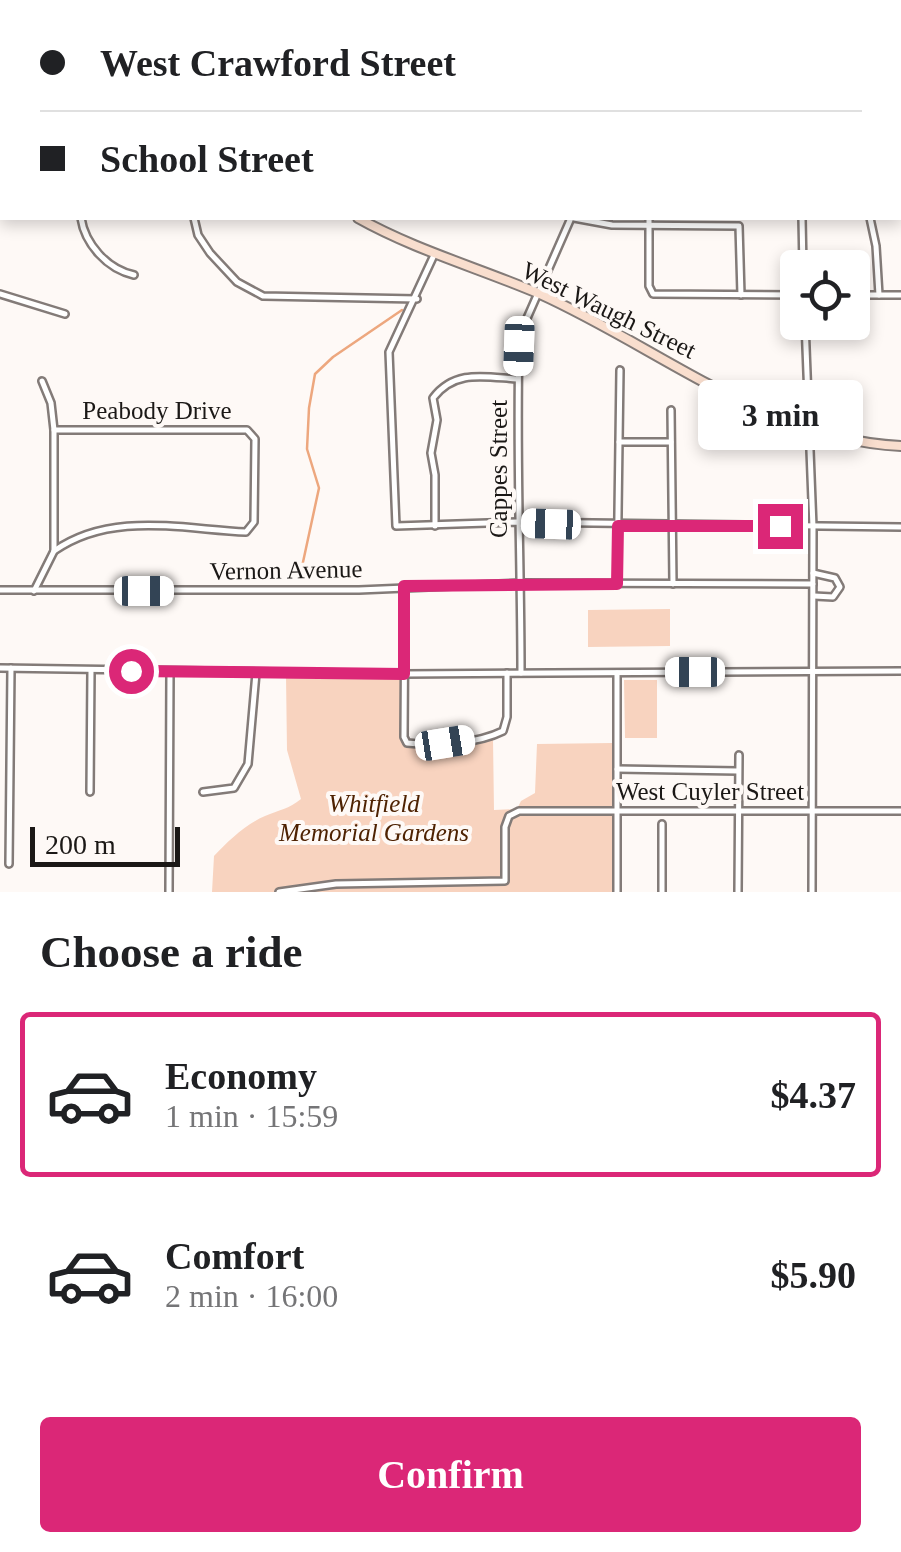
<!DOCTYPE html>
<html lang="en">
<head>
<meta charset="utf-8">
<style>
  body { margin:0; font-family:"Times New Roman",serif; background:#f2f2f2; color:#202124; height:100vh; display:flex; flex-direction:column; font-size:38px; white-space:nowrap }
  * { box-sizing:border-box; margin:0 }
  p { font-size:32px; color:#757577 }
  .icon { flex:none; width:55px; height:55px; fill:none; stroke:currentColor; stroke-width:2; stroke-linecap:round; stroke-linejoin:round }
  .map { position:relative; height:892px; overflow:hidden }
  .side { display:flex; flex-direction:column; background:#fff; flex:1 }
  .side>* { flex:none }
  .banner { position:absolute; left:0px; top:0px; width:902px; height:220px; box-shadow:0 5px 15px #0003; display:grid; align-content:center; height:220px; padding:0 40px; background:#fff }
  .fabs { position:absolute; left:780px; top:250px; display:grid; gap:20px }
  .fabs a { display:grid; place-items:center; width:90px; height:90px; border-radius:10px; background:#fff; box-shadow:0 5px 15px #0003; font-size:50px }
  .scale { position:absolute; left:30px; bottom:25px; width:150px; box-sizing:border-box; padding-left:10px; border:5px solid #1b1816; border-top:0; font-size:28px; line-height:35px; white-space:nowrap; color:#1b1816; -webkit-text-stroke:8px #fef9f6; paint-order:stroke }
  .end { position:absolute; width:45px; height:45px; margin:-22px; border:12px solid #db2777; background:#fff; box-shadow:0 0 0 5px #fff }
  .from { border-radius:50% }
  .bubble { position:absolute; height:70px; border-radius:10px; background:#fff; box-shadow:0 5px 15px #0003; font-size:32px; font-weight:700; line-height:70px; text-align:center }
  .car { position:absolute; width:30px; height:60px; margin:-30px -15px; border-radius:12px; box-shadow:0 0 8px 2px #0007; background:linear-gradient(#fff 24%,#345 0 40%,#fff 0 76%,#345 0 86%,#fff 0) }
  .banner b { display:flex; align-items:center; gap:35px; height:95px; font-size:38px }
  .banner b+b { border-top:2px solid #e0e0e0 }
  .banner i { width:25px; height:25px; background:#202124 }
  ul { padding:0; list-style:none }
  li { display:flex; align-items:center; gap:30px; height:165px; margin:0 20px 15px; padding:0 20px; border:5px solid transparent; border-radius:10px }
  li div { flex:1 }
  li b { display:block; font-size:38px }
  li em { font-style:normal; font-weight:700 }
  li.on { border-color:#db2777 }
  li>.icon { width:90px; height:90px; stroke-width:1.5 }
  h2 { padding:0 40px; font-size:45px; line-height:120px }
  .action { display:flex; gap:20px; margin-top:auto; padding:20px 40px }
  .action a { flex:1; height:115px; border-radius:10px; background:#db2777; color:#fff; font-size:40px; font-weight:700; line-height:115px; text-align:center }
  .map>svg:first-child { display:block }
  .green { fill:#f8d3bf }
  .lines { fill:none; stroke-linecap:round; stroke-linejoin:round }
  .stream { stroke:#eda77e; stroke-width:2.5 }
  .street-casing { stroke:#837b78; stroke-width:10 }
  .secondary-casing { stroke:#837b78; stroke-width:12 }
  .street { stroke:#fff; stroke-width:5 }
  .secondary { stroke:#f9dece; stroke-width:8 }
  .route { stroke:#db2777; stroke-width:12 }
  .labels { text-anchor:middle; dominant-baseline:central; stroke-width:8; stroke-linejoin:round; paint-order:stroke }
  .street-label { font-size:25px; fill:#1b1816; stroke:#fef9f6 }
  .park-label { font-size:25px; font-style:italic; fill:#4e2202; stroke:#fef9f6 }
</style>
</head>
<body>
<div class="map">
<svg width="901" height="892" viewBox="0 0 901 892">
  <rect width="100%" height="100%" fill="#fef9f6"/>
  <g class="green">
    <path d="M670,609V646L588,647V610Z"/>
    <path d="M286,676H401V733L404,744L431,747L493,739L494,810L517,809L521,801L535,793L537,744L612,743L614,892H212L214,856C228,841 246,824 265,816C279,810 289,809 301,799L287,750Z"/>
    <path d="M624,680H657V738H625Z"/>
  </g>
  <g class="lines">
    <g class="stream">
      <path d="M696,2L697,0"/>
      <path d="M300,576L319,488L307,449L309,408L315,374L333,357L402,310"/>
    </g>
    <defs>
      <g id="street">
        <path d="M259,0L260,2"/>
        <path d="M794,0V2"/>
        <path d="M381,2V0"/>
        <path d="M458,2V0"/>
        <path d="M555,2L556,0"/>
        <path d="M609,2L610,0"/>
        <path d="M653,2V0"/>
        <path d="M709,2V0"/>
        <path d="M900,28L901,29"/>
        <path d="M0,128L2,129"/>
        <path d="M81,218C85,244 107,269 134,275"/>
        <path d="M194,218L198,235L210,253L237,282L263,296L417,299"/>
        <path d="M574,218L612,225L739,226L741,295"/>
        <path d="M649,218V286L653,294L798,295"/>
        <path d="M802,218L803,268"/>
        <path d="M870,218L876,246L879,295"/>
        <path d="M435,253L389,352L396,526L517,522L901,527"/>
        <path d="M0,294L65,314"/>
        <path d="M852,295H901"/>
        <path d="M805,322L813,527L812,892"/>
        <path d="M671,410L673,584"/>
        <path d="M619,442H671"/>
        <path d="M435,526V475L431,453L437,420L433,398C455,369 485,377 517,379"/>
        <path d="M54,551C111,511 181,529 246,532L254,522L255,439L247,430H54"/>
        <path d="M813,573L835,578L840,587L833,597L814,596"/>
        <path d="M617,584L620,370"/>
        <path d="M405,586L404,737L407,743C436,746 477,744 503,731L507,717V673"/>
        <path d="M0,590H359L521,583L813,584"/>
        <path d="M34,591L54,551V430L51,403L42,381"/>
        <path d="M0,668L404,674L901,671"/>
        <path d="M521,673C521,564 516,455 519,346L524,325L571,218"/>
        <path d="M617,769L738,771"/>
        <path d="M90,792L91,670"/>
        <path d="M203,792L234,788L248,764L256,673"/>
        <path d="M662,824V892"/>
        <path d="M9,864L11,668"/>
        <path d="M169,892L170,671"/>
        <path d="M279,892L336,884L505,881V827L509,816L519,811H901"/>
        <path d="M617,892V673"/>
        <path d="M738,892L739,755"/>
      </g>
      <g id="secondary">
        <path d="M168,0L169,2"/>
        <path d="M897,0L899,2"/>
        <path d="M358,218C415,250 479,268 540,294C658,347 767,440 901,446"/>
      </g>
    </defs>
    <use href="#street" class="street-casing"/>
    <use href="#secondary" class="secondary-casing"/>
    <use href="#street" class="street"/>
    <use href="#secondary" class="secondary"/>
  </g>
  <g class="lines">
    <path class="route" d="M131,671L404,674V586L617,584L618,526H780"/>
  </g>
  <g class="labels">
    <g class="street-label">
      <text transform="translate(609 310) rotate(26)">West Waugh Street</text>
      <text x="157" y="410">Peabody Drive</text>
      <text transform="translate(498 469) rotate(-90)">Cappes Street</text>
      <text transform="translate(286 570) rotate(-1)">Vernon Avenue</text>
      <text x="710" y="791">West Cuyler Street</text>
    </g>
    <g class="park-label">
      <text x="374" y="803">Whitfield<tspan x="374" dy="29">Memorial Gardens</tspan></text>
    </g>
  </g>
</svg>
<div class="fabs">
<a><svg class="icon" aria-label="locate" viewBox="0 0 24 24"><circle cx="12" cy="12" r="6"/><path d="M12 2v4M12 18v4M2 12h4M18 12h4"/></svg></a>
</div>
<div class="scale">200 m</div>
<i class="end from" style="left:131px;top:671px"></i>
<i class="end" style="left:780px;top:526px"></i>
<div class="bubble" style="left:698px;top:380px;width:165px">3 min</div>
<i class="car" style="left:519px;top:346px;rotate:182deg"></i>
<i class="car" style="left:551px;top:524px;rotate:272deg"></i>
<i class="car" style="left:144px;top:591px;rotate:90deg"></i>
<i class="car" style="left:695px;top:672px;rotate:270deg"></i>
<i class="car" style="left:445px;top:743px;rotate:81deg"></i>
<div class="banner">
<b><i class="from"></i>West Crawford Street</b>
<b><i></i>School Street</b>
</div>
</div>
<section class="side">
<h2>Choose a ride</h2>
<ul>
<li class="on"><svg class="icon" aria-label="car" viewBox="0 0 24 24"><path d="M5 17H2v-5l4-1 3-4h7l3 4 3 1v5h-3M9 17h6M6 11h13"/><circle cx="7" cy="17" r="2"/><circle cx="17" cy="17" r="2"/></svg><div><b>Economy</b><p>1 min · 15:59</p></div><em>$4.37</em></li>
<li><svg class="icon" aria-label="car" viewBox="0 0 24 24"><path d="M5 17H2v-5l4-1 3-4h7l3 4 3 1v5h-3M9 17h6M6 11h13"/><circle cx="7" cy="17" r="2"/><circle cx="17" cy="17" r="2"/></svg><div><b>Comfort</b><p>2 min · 16:00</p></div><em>$5.90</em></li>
</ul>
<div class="action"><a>Confirm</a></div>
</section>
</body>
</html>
